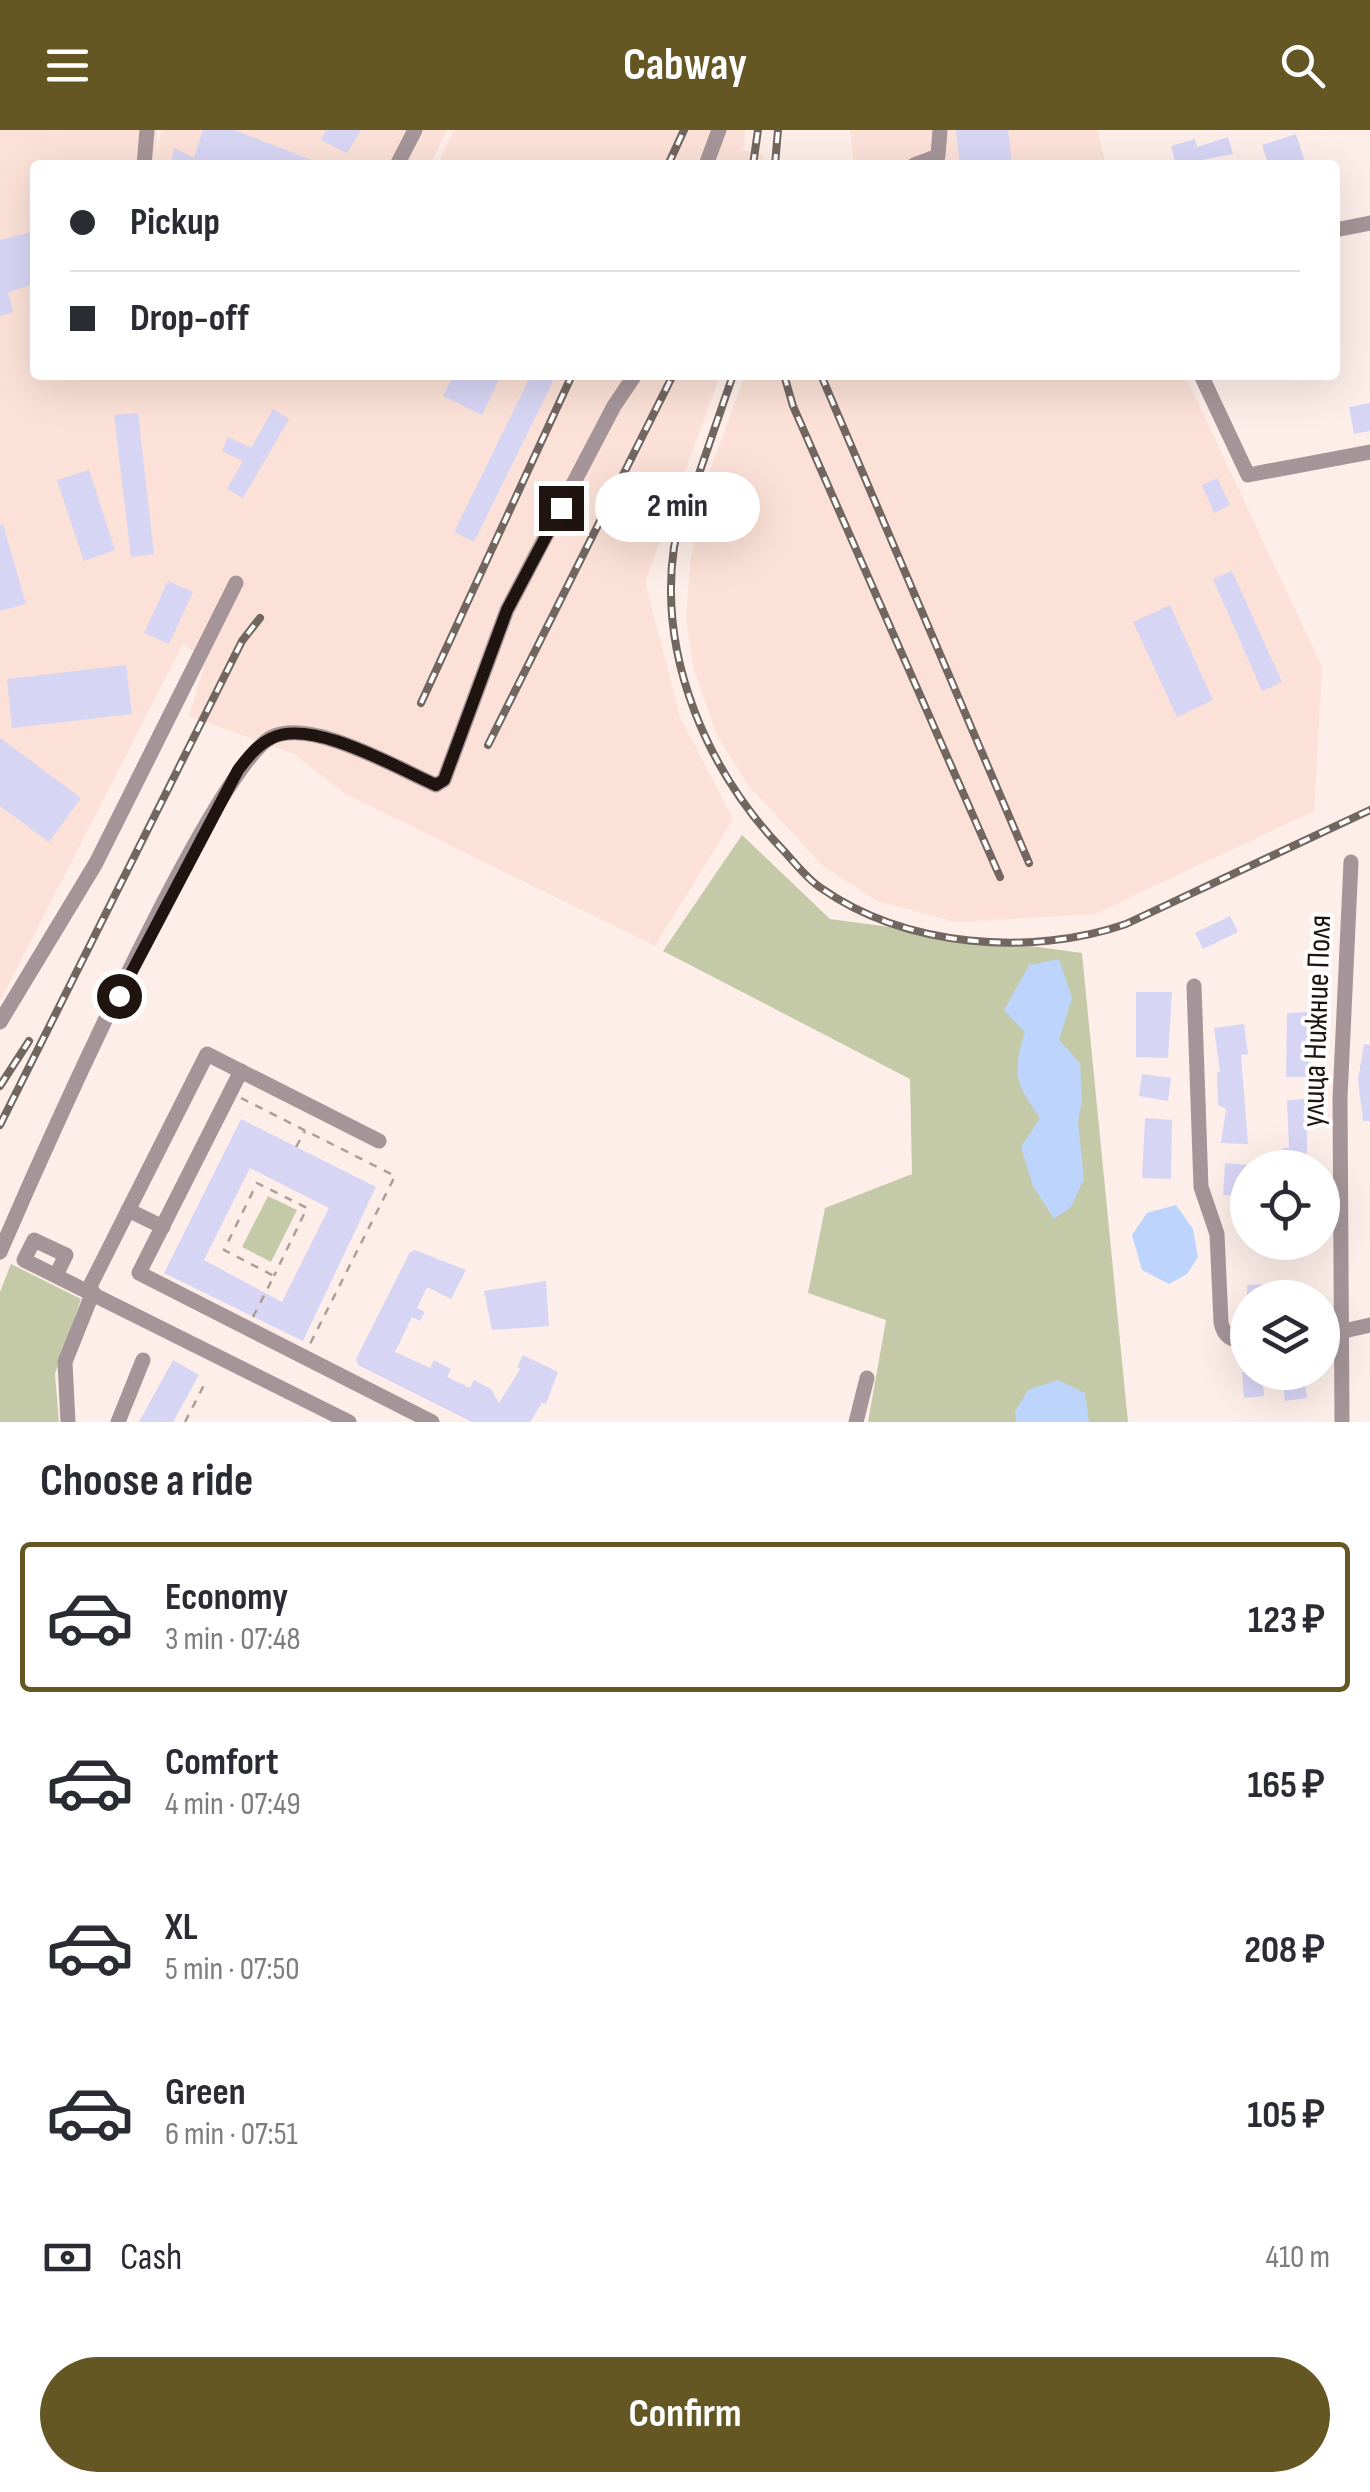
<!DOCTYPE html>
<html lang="en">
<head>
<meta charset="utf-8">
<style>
  body { margin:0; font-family:"Sofia Sans Condensed",sans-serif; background:#f7f7f7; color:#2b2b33; height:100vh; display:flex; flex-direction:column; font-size:38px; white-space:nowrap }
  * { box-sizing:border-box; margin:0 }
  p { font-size:32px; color:#7c7c81 }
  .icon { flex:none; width:55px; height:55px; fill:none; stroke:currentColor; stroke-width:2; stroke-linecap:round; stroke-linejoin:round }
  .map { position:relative; height:1292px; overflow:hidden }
  .details { display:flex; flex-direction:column; background:#fff; flex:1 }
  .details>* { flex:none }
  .guide { position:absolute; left:30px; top:30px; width:1310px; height:220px; border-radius:10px; box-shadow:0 10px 40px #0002; display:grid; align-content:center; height:220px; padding:0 40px; background:#fff }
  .fabs { position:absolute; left:1230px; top:1020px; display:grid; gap:20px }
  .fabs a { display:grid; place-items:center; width:110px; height:110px; border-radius:50%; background:#fff; box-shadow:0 10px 40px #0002; font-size:50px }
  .end { position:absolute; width:45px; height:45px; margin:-22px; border:12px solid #1f140f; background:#fff; box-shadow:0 0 0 5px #fff }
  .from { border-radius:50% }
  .bubble { position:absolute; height:70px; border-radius:35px; background:#fff; box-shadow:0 10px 40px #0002; font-size:32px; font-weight:700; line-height:70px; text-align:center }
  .guide b { display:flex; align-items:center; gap:35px; height:95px; font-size:38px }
  .guide b+b { border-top:2px solid #e1e1e2 }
  .guide i { width:25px; height:25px; background:#2b2b33 }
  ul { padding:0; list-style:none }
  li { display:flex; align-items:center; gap:30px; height:150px; margin:0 20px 15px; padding:0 20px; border:5px solid transparent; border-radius:10px }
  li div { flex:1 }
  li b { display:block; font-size:38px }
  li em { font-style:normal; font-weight:700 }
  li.selected { border-color:#645724 }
  li>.icon { width:90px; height:90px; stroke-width:1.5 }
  h2 { padding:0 40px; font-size:45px; line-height:120px }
  .pay { display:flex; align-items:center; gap:25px; height:110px; padding:0 40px; font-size:38px }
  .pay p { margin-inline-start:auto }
  .cta { display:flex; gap:20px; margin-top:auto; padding:20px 40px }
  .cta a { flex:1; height:115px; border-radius:60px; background:#645724; color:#fff; font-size:40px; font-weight:700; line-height:115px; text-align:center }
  header { display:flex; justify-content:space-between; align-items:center; height:130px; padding:0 40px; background:#645724; color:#fff; font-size:45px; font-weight:700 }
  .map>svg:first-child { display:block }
  .built { fill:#fbe1d7 }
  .green { fill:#c4caa7 }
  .water { fill:#bdd4fd }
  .building { fill:#d7d5f4; fill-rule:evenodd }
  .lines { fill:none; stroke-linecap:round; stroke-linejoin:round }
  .path { stroke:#ac9e99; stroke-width:2.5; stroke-dasharray:8 8; stroke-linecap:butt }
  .minor { stroke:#a59599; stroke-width:15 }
  .rail-casing { stroke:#726661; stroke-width:8 }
  .rail { stroke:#fff; stroke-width:4; stroke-dasharray:11; stroke-linecap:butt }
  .route { stroke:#1f140f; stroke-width:12 }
  .labels { text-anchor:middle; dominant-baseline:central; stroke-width:8; stroke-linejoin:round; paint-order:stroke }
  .street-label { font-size:32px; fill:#1f140f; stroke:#fff }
</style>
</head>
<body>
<header><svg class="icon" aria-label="menu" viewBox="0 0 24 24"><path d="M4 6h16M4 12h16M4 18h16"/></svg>Cabway<svg class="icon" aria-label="search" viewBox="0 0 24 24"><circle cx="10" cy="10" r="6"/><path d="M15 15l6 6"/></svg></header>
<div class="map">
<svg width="1370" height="1292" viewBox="0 0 1370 1292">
  <rect width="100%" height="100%" fill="#fdeee9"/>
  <g class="built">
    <path d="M0,0H157V27L161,0H447L430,35H35V245H720L645,452L680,587L733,689L655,816L344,663L294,624L189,586L206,530L183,514L0,871Z"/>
    <path d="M454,0H746L743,20L763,25L762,35H437Z"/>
    <path d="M850,0H1097L1106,35H854Z"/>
    <path d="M745,245H1185L1322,537L1314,681L1095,784L956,792L877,771L823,736L748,655L717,605L694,540L686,487L691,426L705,354Z"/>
  </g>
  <g class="green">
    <path d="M742,705L830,789L1082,823L1128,1292H868L886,1190L808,1163L825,1078L912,1044L910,949L663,821Z"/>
    <path d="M268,1066L297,1080L271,1132L242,1117Z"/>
    <path d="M11,1134L81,1169L55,1244L59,1292H0V1162Z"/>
  </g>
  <g class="water">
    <path d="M1059,829L1072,868L1059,910L1080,933L1082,970L1078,992L1084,1049L1071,1077L1054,1089L1033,1056L1021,1017L1040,988C1015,953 1012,944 1025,902L1004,880L1029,835Z"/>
    <path d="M1176,1075L1193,1099L1198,1127L1187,1144L1169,1154L1142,1140L1132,1105L1147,1083Z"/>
    <path d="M1058,1250L1085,1263L1089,1292H1016L1015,1282L1028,1260Z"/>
  </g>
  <g class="building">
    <path d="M203,0H234L325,35H171L174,18L194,28Z"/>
    <path d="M326,0H361L347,23L321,10Z"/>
    <path d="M956,0H1008L1012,35H960Z"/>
    <path d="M1296,4L1306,35H1269L1262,15Z"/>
    <path d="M1228,7L1233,24L1176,35L1171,16L1195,9L1197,17Z"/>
    <path d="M35,101V154L8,162L13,182L0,186V110Z"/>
    <path d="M454,245H501L482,285L443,266Z"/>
    <path d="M531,245H556L474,412L454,402Z"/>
    <path d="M1370,273V301L1354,304L1349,277Z"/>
    <path d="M273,279L289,289L243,368L227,359L243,331L222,321L228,307L251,318Z"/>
    <path d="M138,283L154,424L131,427L114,285Z"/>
    <path d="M89,340L115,420L84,431L57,350Z"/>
    <path d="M1217,348L1230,375L1214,383L1202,355Z"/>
    <path d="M3,394L26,474L0,481V395Z"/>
    <path d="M1232,441L1282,552L1262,561L1213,449Z"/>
    <path d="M168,451L193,462L169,514L144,503Z"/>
    <path d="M1170,475L1213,570L1177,587L1133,492Z"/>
    <path d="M126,535L132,584L12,598L7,549Z"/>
    <path d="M0,608L81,668L49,712L0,676Z"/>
    <path d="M1230,786L1238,802L1203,819L1195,803Z"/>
    <path d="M1136,862H1172L1168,928L1136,927Z"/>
    <path d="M1307,882L1310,947H1286L1287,883Z"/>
    <path d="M1244,894L1248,924L1241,925L1248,1014L1221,1013L1226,979L1218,975L1217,943L1220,942L1214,898Z"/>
    <path d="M1364,914L1370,915V991H1363L1358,950Z"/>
    <path d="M1142,944L1171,948L1168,971L1139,966Z"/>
    <path d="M1307,969V1038H1283V1018H1289L1287,970Z"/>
    <path d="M1145,988L1172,990L1171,1049L1142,1048Z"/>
    <path d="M241,989L376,1057L303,1211L164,1143ZM250,1038L329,1078L282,1172L204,1130Z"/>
    <path d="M1225,1033L1248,1035V1067L1223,1065Z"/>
    <path d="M415,1120L466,1140L451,1169L427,1157L417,1178L425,1182L420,1191L412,1187L395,1222L430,1238L434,1230L451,1239L447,1247L470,1258L474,1250L491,1259L499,1273L520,1239L517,1237L523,1225L558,1242L546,1274L542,1273L530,1292H472L358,1235L356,1229L410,1122Z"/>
    <path d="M546,1151L549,1196L492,1200L484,1161Z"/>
    <path d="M1266,1154V1157L1304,1155V1168H1247V1155Z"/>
    <path d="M173,1230L199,1245L173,1292H139Z"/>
    <path d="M1242,1242H1262L1264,1266L1244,1268Z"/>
    <path d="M1303,1242L1307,1268L1285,1271L1282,1245Z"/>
  </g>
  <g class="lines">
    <g class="path">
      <path d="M241,968L395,1046L309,1216"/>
      <path d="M296,1017L305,1001"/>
      <path d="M253,1187L274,1146L224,1120L257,1053L307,1078L274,1146"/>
      <path d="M185,1292L204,1255"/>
    </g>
    <g class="minor">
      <path d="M144,35L147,0"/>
      <path d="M397,35L415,0"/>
      <path d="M706,35L719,0"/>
      <path d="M914,35L938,26L940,0"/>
      <path d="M1335,100L1370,93"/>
      <path d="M1201,245L1248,345L1370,322"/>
      <path d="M1194,856L1201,1057L1217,1104L1221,1192C1224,1208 1232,1210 1248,1213"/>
      <path d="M0,892L96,733L236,453"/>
      <path d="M241,941L139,1143L432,1292"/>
      <path d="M128,1080L163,1097"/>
      <path d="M0,1122C35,1041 213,636 272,607C312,588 397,638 436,655L444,650L507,480L614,276L635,245"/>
      <path d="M56,1145L66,1125L34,1110L24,1130L349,1292"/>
      <path d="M88,1160L207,924L379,1011"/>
      <path d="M1322,1206L1370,1195"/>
      <path d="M68,1292L65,1232L93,1162"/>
      <path d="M118,1292L143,1230"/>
      <path d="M856,1292L867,1248"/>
      <path d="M1342,1292L1340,968L1351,732"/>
    </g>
    <defs>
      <g id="rail">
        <path d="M668,35L684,0"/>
        <path d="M753,35L758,0"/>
        <path d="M775,35L778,0"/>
        <path d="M733,245C719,285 705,326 691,367C686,383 677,400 674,417C658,528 708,642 783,720C795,733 807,749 821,758C905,817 1031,827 1126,794L1370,680"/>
        <path d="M784,245L793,276L1000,747"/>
        <path d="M821,245L1029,733"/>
        <path d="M421,573L572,245"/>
        <path d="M488,615L673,245"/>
        <path d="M0,956L29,911"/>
        <path d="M0,995L242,511L260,488"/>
      </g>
    </defs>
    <use href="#rail" class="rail-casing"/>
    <use href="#rail" class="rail"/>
  </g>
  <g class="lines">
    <path class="route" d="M119,866L238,640C247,628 257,615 272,608C312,588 397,638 436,655L444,650L507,480L561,378"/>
  </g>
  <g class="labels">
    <g class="street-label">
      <text transform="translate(1317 891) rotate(-88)">улица Нижние Поля</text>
    </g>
  </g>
</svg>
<div class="fabs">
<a><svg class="icon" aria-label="locate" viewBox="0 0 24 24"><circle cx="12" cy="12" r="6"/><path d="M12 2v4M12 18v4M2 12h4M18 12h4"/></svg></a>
<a><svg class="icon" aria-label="layers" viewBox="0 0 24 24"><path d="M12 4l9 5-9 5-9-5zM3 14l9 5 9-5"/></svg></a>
</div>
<i class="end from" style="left:119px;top:866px"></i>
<i class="end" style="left:561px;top:378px"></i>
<div class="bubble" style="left:595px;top:342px;width:165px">2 min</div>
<div class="guide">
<b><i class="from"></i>Pickup</b>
<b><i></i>Drop-off</b>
</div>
</div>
<section class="details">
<h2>Choose a ride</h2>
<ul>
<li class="selected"><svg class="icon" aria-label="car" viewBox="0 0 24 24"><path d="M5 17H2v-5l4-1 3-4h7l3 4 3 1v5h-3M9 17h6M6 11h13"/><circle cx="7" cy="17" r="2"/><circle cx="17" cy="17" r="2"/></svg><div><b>Economy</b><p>3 min · 07:48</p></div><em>123 ₽</em></li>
<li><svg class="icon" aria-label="car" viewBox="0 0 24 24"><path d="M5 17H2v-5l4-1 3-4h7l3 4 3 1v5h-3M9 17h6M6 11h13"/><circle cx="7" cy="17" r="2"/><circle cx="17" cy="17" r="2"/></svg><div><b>Comfort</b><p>4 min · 07:49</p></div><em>165 ₽</em></li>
<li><svg class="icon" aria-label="car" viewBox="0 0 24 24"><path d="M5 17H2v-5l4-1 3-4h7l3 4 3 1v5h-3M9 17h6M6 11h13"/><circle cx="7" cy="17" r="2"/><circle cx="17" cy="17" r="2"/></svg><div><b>XL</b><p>5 min · 07:50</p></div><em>208 ₽</em></li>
<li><svg class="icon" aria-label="car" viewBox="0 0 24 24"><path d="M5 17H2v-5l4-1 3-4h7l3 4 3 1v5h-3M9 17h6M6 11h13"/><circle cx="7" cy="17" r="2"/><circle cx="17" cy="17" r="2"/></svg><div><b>Green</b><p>6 min · 07:51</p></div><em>105 ₽</em></li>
</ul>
<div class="pay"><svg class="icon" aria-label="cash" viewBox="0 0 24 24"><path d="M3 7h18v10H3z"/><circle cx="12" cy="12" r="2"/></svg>Cash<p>410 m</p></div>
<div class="cta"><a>Confirm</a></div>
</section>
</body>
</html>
